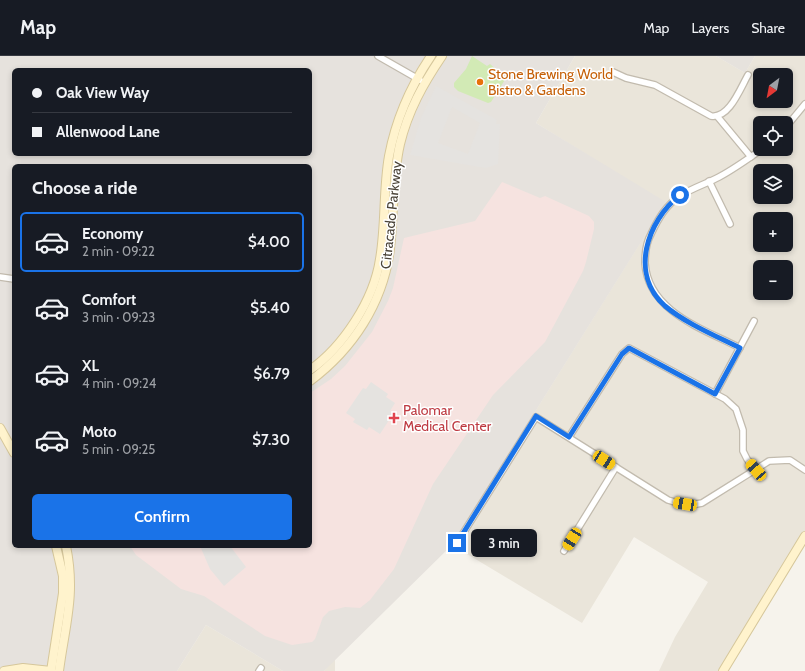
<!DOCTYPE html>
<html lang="en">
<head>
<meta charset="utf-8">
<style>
  body { margin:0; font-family:Cabin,sans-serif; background:#242831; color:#f1f3f6; height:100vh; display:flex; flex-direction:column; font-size:15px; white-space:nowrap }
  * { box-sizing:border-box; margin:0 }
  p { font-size:13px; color:#9ea1a6 }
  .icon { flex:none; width:22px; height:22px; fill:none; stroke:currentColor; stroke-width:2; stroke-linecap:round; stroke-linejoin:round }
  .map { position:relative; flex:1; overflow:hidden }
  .side { position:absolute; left:12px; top:108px; width:300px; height:384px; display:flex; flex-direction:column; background:#171b24; border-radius:6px; box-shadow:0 2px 6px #0003 }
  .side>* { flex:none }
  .banner { position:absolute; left:12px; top:12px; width:300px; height:88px; border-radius:6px; box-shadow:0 2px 6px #0003; display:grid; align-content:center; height:88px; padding:0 20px; background:#171b24 }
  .needle { width:26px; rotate:212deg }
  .fabs { position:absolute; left:753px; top:12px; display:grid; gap:8px }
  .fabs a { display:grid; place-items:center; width:40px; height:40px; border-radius:6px; background:#171b24; box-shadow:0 2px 6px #0003; font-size:20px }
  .end { position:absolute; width:18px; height:18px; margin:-9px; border:5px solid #1a73e8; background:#fff; box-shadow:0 0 0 2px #fff }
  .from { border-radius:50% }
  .bubble { position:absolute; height:28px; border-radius:6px; background:#171b24; box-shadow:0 2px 6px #0003; font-size:13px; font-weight:600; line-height:28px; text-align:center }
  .car { position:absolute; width:12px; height:24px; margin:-12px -6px; border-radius:5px; box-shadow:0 0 3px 1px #0007; background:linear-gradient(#f5c518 24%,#345 0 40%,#f5c518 0 76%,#345 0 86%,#f5c518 0) }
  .banner b { display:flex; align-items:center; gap:14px; height:38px; font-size:15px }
  .banner b+b { border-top:1px solid #363941 }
  .banner i { width:10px; height:10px; background:#f1f3f6 }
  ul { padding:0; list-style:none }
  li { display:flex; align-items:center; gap:12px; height:60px; margin:0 8px 6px; padding:0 12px; border:2px solid transparent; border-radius:6px }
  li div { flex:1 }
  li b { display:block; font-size:15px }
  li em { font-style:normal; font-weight:600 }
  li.on { border-color:#1a73e8 }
  li>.icon { width:36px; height:36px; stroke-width:1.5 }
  h2 { padding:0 20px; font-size:18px; line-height:48px }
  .primary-button { display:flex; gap:8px; margin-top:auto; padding:8px 20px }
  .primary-button a { flex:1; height:46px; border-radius:6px; background:#1a73e8; color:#fff; font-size:16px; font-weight:600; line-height:46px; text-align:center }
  header { display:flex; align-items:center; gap:24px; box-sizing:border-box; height:56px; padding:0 20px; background:#171b24; border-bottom:1px solid #363941 }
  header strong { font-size:19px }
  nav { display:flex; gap:22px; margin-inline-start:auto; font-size:14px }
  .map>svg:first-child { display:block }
  .residential { fill:#eae5da; fill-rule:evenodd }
  .industrial { fill:#e6e2dd; fill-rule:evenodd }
  .medical { fill:#f6e3e0 }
  .green { fill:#d2eab5 }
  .parking { fill:#e5e3e0; fill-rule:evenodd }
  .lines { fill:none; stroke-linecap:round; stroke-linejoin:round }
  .street-casing { stroke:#c2bbae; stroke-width:8 }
  .secondary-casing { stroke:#d6c79b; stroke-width:10 }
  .street { stroke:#fff; stroke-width:5.5 }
  .secondary { stroke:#fff3cd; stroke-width:8 }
  .route { stroke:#1a73e8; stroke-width:5 }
  .food-dot { fill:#e8710a; stroke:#fff; stroke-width:1.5 }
  .health-dot { fill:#e0444e; stroke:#fff; stroke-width:1.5 }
  .labels { text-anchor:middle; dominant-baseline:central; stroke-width:3; stroke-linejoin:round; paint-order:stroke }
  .food-label { font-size:14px; fill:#c56008; stroke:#fff; text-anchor:start }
  .street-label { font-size:14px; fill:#4b4439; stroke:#fff }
  .health-label { font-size:14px; fill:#be3a42; stroke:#fff; text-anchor:start }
</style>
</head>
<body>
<header>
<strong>Map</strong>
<nav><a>Map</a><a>Layers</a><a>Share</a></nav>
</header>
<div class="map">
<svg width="805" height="615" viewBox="0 0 805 615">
  <rect width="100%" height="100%" fill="#f6f3ec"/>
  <g class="residential">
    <path d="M575,0H716L745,17L755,0H805V480L723,615H659L675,581L708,526L634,481L582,567L452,489L665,147L536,67ZM760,19H786V45H760ZM760,67H786V93H760ZM760,115H786V141H760ZM760,163H786V189H760ZM760,211H786V237H760Z"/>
    <path d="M206,569L283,615H177Z"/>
    <path d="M335,602V615H324Z"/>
  </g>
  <g class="industrial">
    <path d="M0,0H575L536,67L666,146L452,489L324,615H283L206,569L177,615H0ZM14,14H310V98H14ZM14,110H310V490H76L64,493L63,490H14Z"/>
    <path d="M716,0H755L745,17Z"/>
  </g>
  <path class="medical" d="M502,126L540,142L545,140L589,160L594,166V173L586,206L583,215L545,286L493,339L433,428L394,513L370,544L360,552L345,551L329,555L323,561L315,583L312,586L292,589L265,580L204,540L181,533L136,499L130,490H310V337L331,323L345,310L372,276L388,245L393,232L404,182L475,165Z"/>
  <path class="green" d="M472,0L487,10L490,8L506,22L491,46L488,47L458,35L454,31V27L466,13Z"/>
  <g class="parking">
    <path d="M436,30L497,64L496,68H500L498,108L486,112L410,99L421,62ZM452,51L480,67L468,98L438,87Z"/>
    <path d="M371,326L388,338L386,341L395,347L390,355L393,358L380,378L369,371L367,374L353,366L355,363L346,357L363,332L366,333Z"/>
    <path d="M200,490H230L246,511L224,530L210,513Z"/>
  </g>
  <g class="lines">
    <defs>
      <g id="street">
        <path d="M378,0L420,24"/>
        <path d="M613,16L626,22L655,29L711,60C729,63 740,33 748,19"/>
        <path d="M717,60L751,101"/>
        <path d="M786,71L805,48"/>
        <path d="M709,125L730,168"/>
        <path d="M0,221L14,223"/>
        <path d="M740,292C704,273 648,256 645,207C645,197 646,187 651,178C658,163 666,149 680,140C692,132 706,128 719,121C734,113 748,103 762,93"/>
        <path d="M715,338L754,265"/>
        <path d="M569,381L622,298L629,292L725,343L736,353L743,374V395L747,403L756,414"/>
        <path d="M457,487L536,361L668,444C680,448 690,450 702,447L769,405L790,404L805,414"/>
        <path d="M564,495L616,411"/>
        <path d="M259,615L261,612"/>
      </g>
      <g id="secondary">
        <path d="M310,314C343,291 374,244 380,203C386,169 383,134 389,100C396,63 410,31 431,0"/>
        <path d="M310,325C353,293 383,247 390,193C394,158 392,122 400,88C408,55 423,28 442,0"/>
        <path d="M0,372L14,397"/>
        <path d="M4,615L23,612L51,615"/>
        <path d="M51,615L63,537V520L56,490"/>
        <path d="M59,615C65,569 76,538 66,490"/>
        <path d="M723,615L805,480"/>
      </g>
    </defs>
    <use href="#street" class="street-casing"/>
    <use href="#secondary" class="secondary-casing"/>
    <use href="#street" class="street"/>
    <use href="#secondary" class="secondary"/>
  </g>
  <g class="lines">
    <path class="route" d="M457,487L536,360L569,381L622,298L629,292L715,338L740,292C716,280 685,267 665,250C629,218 647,165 680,139"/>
  </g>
  <circle class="food-dot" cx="480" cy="26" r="4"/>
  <path class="health-dot" d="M392 356h4v4h4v4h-4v4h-4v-4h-4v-4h4z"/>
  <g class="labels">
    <g class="food-label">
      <text x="488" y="18">Stone Brewing World<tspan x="488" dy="16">Bistro &amp; Gardens</tspan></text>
    </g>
    <g class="street-label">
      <text transform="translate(391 159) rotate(-84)">Citracado Parkway</text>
    </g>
    <g class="health-label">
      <text x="403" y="354">Palomar<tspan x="403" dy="16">Medical Center</tspan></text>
    </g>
  </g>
</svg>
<div class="fabs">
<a><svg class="needle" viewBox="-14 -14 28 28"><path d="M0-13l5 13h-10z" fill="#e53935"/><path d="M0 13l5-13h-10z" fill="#9ea1a6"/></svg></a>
<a><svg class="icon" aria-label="locate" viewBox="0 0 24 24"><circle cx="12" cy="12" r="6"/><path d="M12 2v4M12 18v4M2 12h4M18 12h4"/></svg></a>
<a><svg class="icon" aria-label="layers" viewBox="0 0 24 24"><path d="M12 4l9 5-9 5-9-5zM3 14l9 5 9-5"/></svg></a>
<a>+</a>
<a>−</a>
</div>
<i class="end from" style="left:680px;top:139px"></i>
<i class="end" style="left:457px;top:487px"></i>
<div class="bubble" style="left:471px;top:473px;width:66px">3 min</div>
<i class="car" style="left:604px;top:404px;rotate:123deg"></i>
<i class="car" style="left:756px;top:414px;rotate:319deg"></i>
<i class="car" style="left:685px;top:448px;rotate:280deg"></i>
<i class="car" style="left:572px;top:483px;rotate:212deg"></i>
<div class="banner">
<b><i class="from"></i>Oak View Way</b>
<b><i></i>Allenwood Lane</b>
</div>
<section class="side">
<h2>Choose a ride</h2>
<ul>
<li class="on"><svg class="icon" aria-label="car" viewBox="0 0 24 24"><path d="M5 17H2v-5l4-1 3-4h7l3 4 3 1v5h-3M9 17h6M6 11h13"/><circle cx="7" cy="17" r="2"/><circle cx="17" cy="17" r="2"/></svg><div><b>Economy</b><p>2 min · 09:22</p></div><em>$4.00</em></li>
<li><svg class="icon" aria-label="car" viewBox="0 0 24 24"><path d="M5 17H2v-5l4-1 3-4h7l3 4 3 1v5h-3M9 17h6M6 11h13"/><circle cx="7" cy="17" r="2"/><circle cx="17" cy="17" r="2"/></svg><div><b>Comfort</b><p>3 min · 09:23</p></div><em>$5.40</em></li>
<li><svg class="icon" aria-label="car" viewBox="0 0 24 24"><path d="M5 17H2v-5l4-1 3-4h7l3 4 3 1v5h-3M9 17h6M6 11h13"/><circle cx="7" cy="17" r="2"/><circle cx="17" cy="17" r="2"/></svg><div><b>XL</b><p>4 min · 09:24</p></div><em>$6.79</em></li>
<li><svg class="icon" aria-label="car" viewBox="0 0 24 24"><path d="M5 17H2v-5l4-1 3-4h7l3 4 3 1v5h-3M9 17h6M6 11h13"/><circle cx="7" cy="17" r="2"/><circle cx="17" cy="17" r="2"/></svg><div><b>Moto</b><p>5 min · 09:25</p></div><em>$7.30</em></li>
</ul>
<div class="primary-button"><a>Confirm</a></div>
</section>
</div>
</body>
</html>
